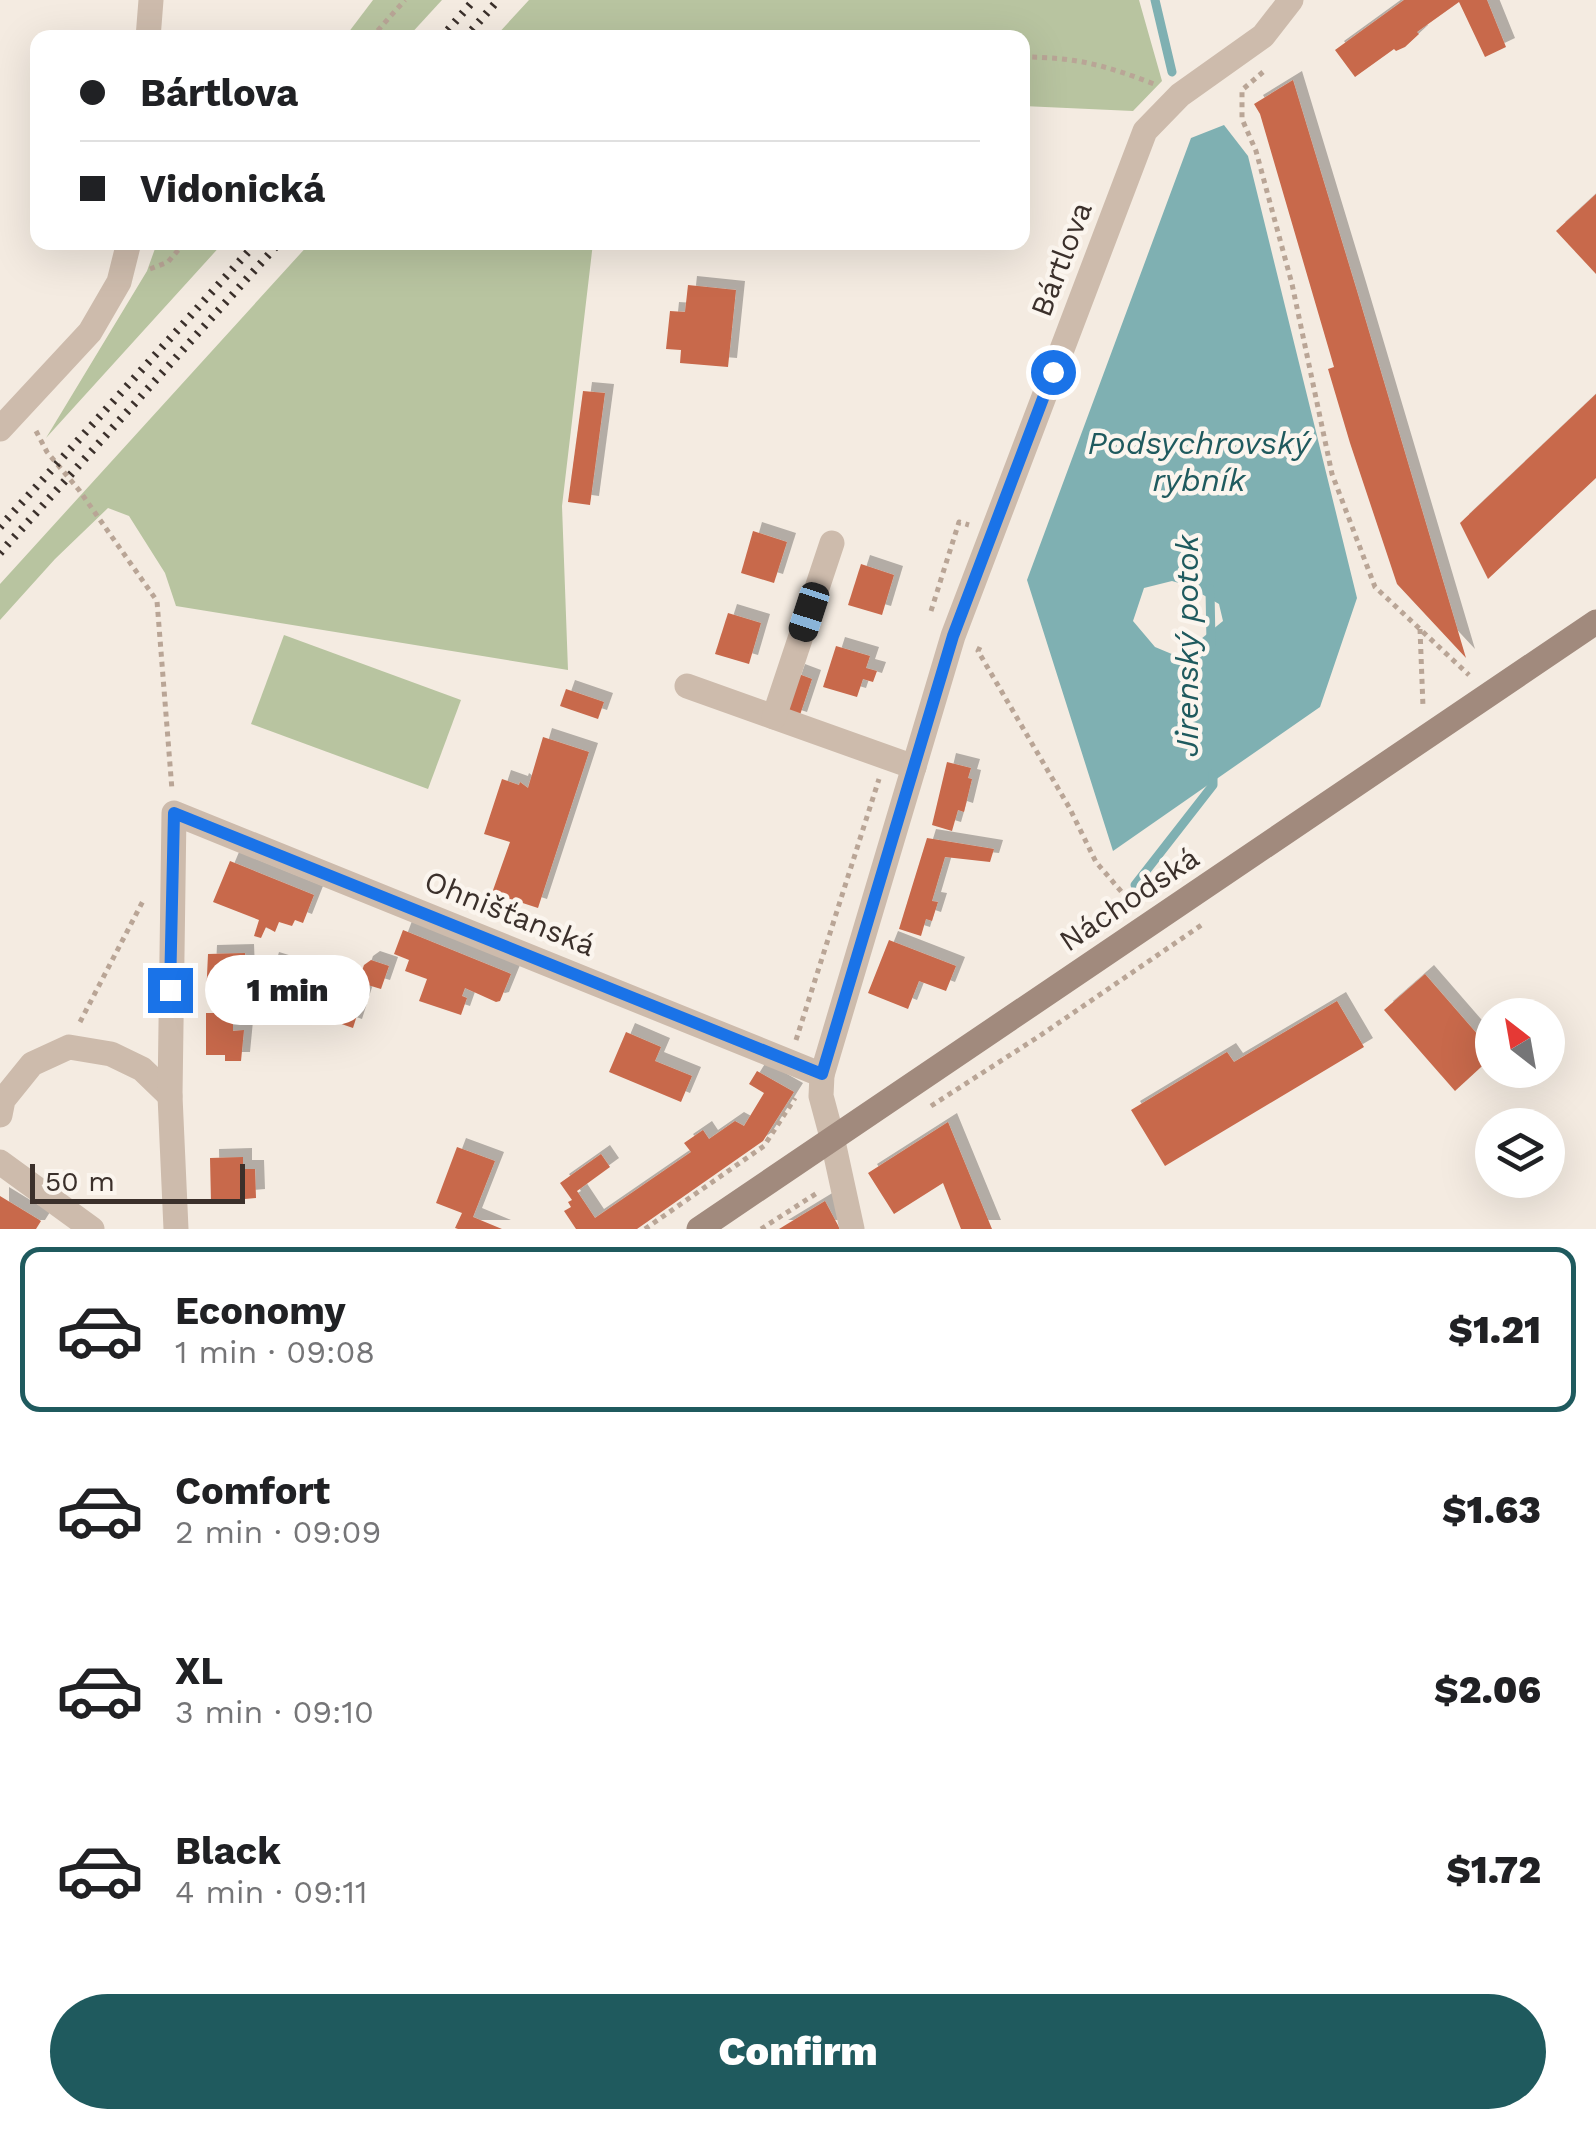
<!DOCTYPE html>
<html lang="en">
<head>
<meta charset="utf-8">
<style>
  body { margin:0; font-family:"Work Sans",sans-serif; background:#f6f6f6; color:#202124; height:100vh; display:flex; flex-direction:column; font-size:38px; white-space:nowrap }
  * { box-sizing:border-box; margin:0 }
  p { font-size:32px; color:#757577 }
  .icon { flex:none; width:55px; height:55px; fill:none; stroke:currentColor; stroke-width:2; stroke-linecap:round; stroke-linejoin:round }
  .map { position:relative; height:1229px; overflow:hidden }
  .panel { display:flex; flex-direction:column; background:#fff; flex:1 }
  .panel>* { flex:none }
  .top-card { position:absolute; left:30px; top:30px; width:1000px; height:220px; border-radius:20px; box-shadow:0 10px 40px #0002; display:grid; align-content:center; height:220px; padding:0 50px; background:#fff }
  .needle { width:65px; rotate:329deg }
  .controls { position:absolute; left:1475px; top:998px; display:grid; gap:20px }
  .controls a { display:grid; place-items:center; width:90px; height:90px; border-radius:50%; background:#fff; box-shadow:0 10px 40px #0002; font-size:50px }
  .scale { position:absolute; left:30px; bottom:25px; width:215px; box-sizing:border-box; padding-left:10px; border:5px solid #3b302b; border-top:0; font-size:28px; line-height:35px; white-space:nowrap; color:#3b302b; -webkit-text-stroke:8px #fbf5ee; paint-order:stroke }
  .end { position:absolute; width:45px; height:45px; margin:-22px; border:12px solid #1a73e8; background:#fff; box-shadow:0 0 0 5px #fff }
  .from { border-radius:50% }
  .bubble { position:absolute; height:70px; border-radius:35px; background:#fff; box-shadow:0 10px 40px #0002; font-size:32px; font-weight:800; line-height:70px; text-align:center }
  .car { position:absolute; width:30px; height:60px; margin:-30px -15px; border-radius:12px; box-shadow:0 0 8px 2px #0007; background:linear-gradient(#222 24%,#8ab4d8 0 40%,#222 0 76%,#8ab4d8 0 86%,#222 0) }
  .top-card b { display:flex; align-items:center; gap:35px; height:95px; font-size:38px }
  .top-card b+b { border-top:2px solid #e0e0e0 }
  .top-card i { width:25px; height:25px; background:#202124 }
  ul { padding:18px 0 0; list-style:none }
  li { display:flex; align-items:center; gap:30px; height:165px; margin:0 20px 15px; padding:0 30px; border:5px solid transparent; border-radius:20px }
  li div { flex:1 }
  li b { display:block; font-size:38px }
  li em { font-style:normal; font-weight:800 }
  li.active { border-color:#1f5a5e }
  li>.icon { width:90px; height:90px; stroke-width:1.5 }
  .primary-button { display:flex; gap:20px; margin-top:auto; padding:20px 50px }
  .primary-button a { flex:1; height:115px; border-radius:60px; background:#1f5a5e; color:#fff; font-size:40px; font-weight:800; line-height:115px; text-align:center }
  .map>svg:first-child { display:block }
  .green { fill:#b8c4a0 }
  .water { fill:#7fb0b2; fill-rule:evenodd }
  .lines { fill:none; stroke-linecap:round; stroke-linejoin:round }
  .stream { stroke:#7fb0b2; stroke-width:9 }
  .building { fill:#c8694b; filter:url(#shadow) }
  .path { stroke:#b9a596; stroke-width:5; stroke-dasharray:5 5; stroke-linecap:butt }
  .minor { stroke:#cdbbac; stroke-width:25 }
  .tertiary { stroke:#cdbbac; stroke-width:25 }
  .secondary { stroke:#a18a7d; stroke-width:25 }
  .rail { stroke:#3b302b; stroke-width:8; stroke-dasharray:2.5 8; stroke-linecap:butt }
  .route { stroke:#1a73e8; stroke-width:12 }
  .labels { text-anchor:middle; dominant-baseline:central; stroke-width:9; stroke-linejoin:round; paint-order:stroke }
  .street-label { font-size:30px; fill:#3b302b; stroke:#fbf5ee }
  .water-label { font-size:32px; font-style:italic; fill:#1f5a5e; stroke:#fbf5ee }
</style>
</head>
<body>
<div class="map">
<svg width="1596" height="1229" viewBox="0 0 1596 1229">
  <defs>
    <filter id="shadow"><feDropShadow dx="9" dy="-9" stdDeviation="0" flood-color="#0004"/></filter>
  </defs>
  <rect width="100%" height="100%" fill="#f4ebe1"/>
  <g class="green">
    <path d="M373,0H442L408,37H345Z"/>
    <path d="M529,0H1139L1162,81L1133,111L1023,106L1022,38L495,37Z"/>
    <path d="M157,243H223L46,438L147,271Z"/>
    <path d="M310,243H593L562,506L568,670L176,606L165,573L129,516L108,508L55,559L0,620V584Z"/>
    <path d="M284,635L461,700L428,789L251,724Z"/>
  </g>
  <path class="water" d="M1224,125L1248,156L1357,598L1320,707L1113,851L1027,580L1191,138ZM1172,581L1186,585L1219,604L1223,621L1179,657L1155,647L1133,621L1144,588Z"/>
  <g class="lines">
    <g class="stream">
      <path d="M1155,0L1172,72"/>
      <path d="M1210,589L1211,644"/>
      <path d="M1135,885L1213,785V774"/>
      <path d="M1107,921L1117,909"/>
    </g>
  </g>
  <g class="building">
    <path d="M1404,0H1487L1506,47L1485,57L1459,2L1417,32L1419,34L1405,47L1396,51L1394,49L1355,77L1335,50Z"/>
    <path d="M1293,80L1357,291L1466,658L1397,584L1350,443L1328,369L1334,367L1260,114L1254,104Z"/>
    <path d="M1596,194V274L1556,231Z"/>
    <path d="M688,285L736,290L728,367L680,363L681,350L666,349L670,311L685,312Z"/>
    <path d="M583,391L605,393L590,505L568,502Z"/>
    <path d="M1596,394V478L1488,579L1460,523Z"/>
    <path d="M753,531L787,542L774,583L741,573Z"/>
    <path d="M861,564L894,575L882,615L848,605Z"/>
    <path d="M728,613L761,623L749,664L715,654Z"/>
    <path d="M836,646L870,656L866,668L877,671L873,682L863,679L857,697L823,687Z"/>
    <path d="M796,673L812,679L798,721L792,719L786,702Z"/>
    <path d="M566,689L604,702L598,719L560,706Z"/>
    <path d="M543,737L589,752L538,908L492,893L510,842L484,834L502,779L519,785L520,782L528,788Z"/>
    <path d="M947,762L971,768L968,778L972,779L964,812L958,810L952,831L932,825Z"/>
    <path d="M927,838L994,849L990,862L945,857L932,901L938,902L932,921L926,919L921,936L899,929Z"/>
    <path d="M230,861L314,895L303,923L295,920L292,926L279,922L275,932L266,927L261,938L254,936L259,920L213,902Z"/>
    <path d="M403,930L511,974L500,1001L496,1002L465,988L462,996L467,998L461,1015L419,1001L427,979L405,971L409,960L394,954Z"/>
    <path d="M889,940L956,966L946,991L919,981L908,1009L868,993Z"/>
    <path d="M245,953L247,1004L223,1005V996L206,997L208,954Z"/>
    <path d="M371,960L389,966L381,989L358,982L364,965Z"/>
    <path d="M270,961L365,990L353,1028L327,1019L332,1004L285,990L280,1005L259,999Z"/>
    <path d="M1425,974L1492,1051V1057L1455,1091L1384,1010Z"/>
    <path d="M1337,1001L1364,1047L1165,1166L1131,1110L1227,1052L1234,1062Z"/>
    <path d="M206,1013H233V1031L244,1030L241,1061H225V1055H206Z"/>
    <path d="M626,1032L661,1047L655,1061L692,1076L681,1102L609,1072Z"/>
    <path d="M757,1071L794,1092L763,1141L637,1229H576L564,1211L571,1207L568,1202L572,1200L560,1183L601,1154L610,1167L577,1191L595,1218L691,1152L684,1143L703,1130L709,1139L735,1121L744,1126L764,1093L749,1084Z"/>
    <path d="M948,1122L992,1229H961L943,1183L894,1214L868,1173Z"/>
    <path d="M457,1147L495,1161L473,1217L502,1229H458L455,1228L462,1213L436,1203Z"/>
    <path d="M243,1157V1169H255L256,1198L211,1202L210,1158Z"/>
    <path d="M0,1196L41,1221L36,1229H0Z"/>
    <path d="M825,1201L840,1229H779Z"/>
  </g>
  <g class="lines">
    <g class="path">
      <path d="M300,38H308"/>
      <path d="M371,38L405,0"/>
      <path d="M1022,57C1075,57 1105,65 1154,84"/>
      <path d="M1263,72L1242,90V119L1256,151L1292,284L1332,474L1375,587L1469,675"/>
      <path d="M150,269L168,262L185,242"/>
      <path d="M36,431L47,452L79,490L157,601L172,790"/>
      <path d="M931,611L959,522L969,525"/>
      <path d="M1420,629L1423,707"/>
      <path d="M980,647L978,651L1069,807L1096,862L1132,904"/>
      <path d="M80,1022L144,899"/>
      <path d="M796,1040L879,779"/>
      <path d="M931,1106L1038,1037L1203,924"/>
      <path d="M645,1229L764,1146L795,1098"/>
      <path d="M761,1229L817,1193"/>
    </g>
    <g class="minor">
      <path d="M148,38L151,0"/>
      <path d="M0,429L90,332L119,282L129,242"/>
      <path d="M687,686L914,767"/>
      <path d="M774,717L832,543"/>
      <path d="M0,1115L3,1100L32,1064L69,1047L111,1054L142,1069L170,1096"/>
      <path d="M832,1137L852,1229"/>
      <path d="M0,1162L92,1229"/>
      <path d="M176,1229L170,1096L174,813L822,1075"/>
    </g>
    <path class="tertiary" d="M832,1137L821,1096L822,1075L953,636L1145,131L1180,95L1263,36L1291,0"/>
    <path class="secondary" d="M699,1229L1596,622"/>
    <g class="rail">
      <path d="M441,38L474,0"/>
      <path d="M465,38L498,0"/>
      <path d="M0,527L257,242"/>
      <path d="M0,553L280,242"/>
    </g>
  </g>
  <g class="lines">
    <path class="route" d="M170,990L174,813L822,1074L953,636L1053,372"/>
  </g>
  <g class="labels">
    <g class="street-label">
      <text transform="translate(1061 259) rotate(-69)">Bártlova</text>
      <text transform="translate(1129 899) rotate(-34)">Náchodská</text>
      <text transform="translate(510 913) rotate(22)">Ohnišťanská</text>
    </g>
    <g class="water-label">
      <text x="1199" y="443">Podsychrovský<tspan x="1199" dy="37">rybník</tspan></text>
      <text transform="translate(1187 646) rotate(-90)">Jirenský potok</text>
    </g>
  </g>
</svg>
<div class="controls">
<a><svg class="needle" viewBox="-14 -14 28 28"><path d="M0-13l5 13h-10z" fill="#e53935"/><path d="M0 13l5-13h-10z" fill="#757577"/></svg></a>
<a><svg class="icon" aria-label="layers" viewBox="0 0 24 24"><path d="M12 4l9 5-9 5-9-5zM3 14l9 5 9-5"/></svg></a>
</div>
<div class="scale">50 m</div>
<i class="end from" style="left:1053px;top:372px"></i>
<i class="end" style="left:170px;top:990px"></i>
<div class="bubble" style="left:205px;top:955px;width:165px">1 min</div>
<i class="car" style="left:809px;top:612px;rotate:198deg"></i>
<div class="top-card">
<b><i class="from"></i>Bártlova</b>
<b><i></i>Vidonická</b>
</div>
</div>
<section class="panel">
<ul>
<li class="active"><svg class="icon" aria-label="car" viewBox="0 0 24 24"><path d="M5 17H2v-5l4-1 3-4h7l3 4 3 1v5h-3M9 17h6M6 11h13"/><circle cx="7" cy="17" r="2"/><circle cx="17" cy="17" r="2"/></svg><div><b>Economy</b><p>1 min · 09:08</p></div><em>$1.21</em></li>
<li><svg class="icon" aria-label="car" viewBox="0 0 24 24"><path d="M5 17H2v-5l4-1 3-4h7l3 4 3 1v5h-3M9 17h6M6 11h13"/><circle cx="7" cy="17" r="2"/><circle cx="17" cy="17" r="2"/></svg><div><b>Comfort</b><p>2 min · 09:09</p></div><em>$1.63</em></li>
<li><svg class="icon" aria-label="car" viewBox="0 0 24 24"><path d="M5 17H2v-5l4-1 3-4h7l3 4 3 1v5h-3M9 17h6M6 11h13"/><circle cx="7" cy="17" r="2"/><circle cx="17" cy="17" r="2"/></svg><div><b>XL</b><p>3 min · 09:10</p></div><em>$2.06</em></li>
<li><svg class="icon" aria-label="car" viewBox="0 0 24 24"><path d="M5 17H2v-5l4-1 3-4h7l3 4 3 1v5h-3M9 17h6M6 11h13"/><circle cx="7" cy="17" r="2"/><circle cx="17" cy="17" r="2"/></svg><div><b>Black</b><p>4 min · 09:11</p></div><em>$1.72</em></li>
</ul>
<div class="primary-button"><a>Confirm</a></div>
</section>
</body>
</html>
